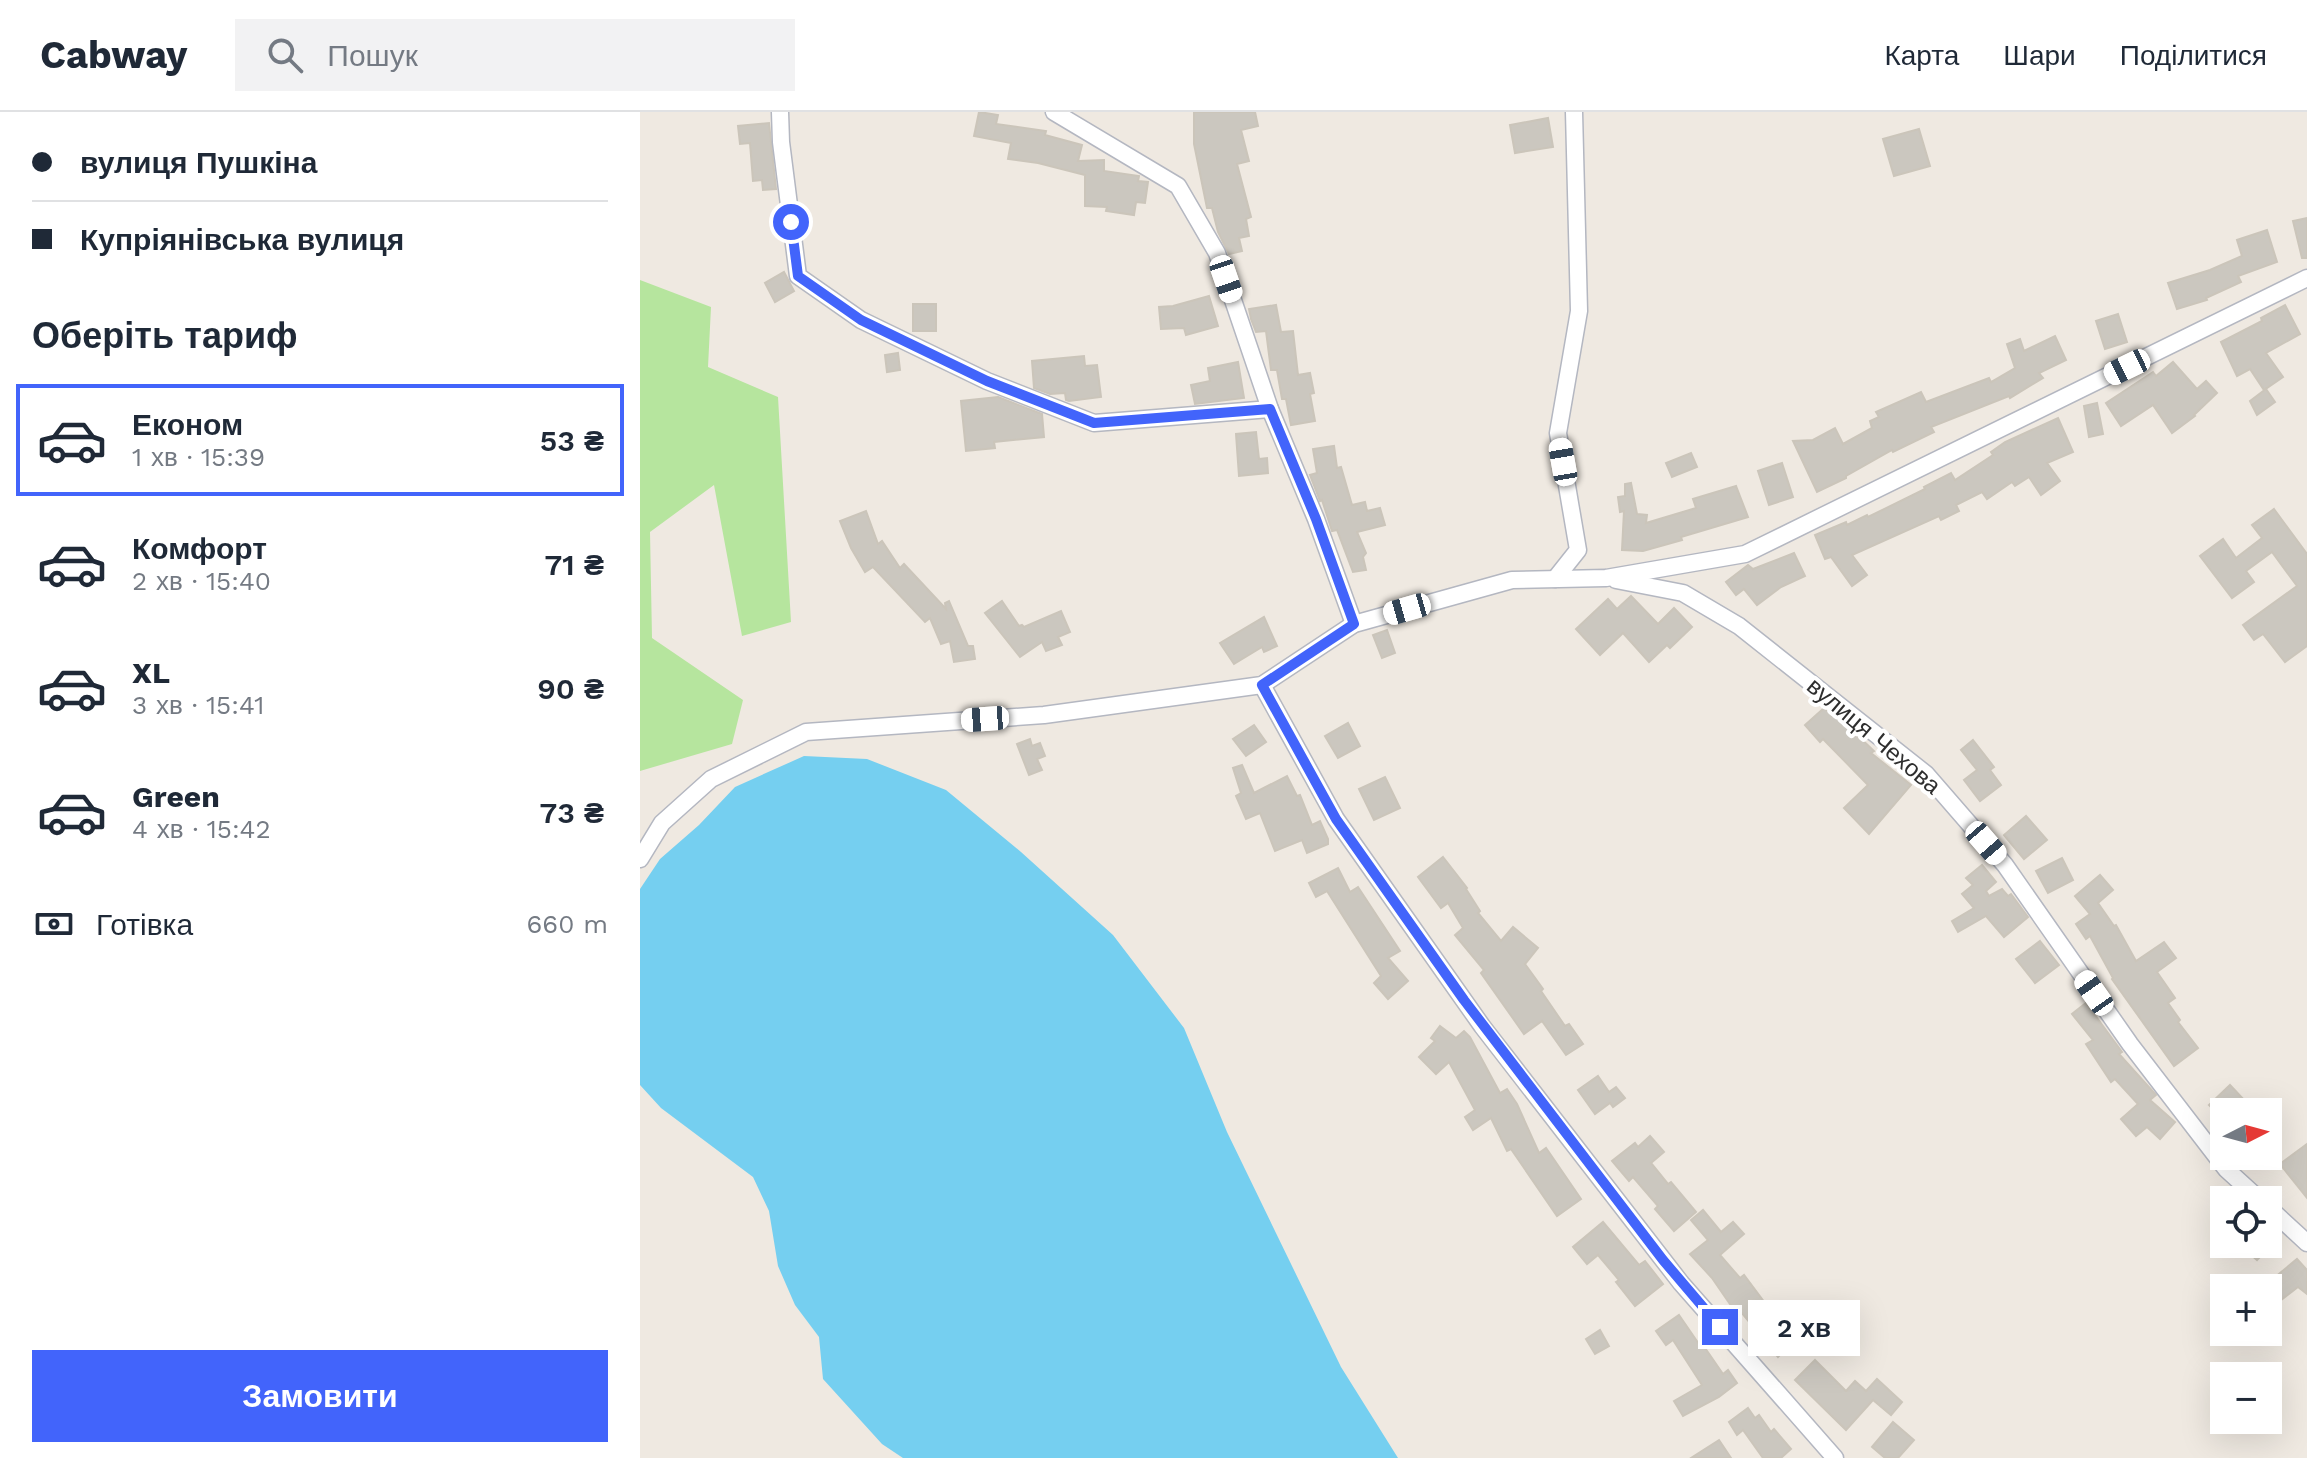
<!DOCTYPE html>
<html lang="uk">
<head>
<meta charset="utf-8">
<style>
  body { margin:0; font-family:"Work Sans",sans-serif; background:#f2f2f3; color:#1f2937; height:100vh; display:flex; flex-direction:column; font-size:30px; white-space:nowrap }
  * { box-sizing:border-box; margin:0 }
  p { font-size:26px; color:#747a83 }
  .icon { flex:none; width:44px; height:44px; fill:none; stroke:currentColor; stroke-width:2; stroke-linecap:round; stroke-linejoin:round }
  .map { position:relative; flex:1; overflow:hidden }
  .panel { display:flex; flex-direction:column; background:#fff; width:640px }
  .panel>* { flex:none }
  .top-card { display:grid; align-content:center; height:176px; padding:0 32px; background:#fff }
  .needle { width:52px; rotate:84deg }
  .fabs { position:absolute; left:1570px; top:986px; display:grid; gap:16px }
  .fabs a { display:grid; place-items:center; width:72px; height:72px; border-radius:0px; background:#fff; box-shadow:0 8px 32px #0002; font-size:40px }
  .end { position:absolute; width:36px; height:36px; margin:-18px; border:10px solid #4264fb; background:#fff; box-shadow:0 0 0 4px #fff }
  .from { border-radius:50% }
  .bubble { position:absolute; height:56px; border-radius:0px; background:#fff; box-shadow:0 8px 32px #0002; font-size:26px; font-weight:600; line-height:56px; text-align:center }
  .car { position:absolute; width:24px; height:48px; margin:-24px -12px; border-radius:10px; box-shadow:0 0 6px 2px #0007; background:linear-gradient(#fff 24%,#345 0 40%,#fff 0 76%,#345 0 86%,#fff 0) }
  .top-card b { display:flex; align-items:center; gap:28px; height:76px; font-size:30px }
  .top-card b+b { border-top:2px solid #e0e1e3 }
  .top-card i { width:20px; height:20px; background:#1f2937 }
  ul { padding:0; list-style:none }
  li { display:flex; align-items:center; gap:24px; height:112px; margin:0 16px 12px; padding:0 16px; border:4px solid transparent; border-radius:0px }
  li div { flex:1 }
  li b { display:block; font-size:30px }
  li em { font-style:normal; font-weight:600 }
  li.selected { border-color:#4264fb }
  li>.icon { width:72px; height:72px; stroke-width:1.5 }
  h2 { padding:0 32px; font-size:36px; line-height:96px }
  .pay { display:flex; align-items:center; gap:20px; height:88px; padding:0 32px; font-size:30px }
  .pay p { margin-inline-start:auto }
  .button { display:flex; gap:16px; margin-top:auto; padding:16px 32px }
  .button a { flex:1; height:92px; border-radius:0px; background:#4264fb; color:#fff; font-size:32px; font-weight:600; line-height:92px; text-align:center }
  header { display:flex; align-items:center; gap:48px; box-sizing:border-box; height:112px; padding:0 40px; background:#fff; border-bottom:2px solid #e0e1e3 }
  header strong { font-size:38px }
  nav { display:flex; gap:44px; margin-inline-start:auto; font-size:28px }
  .search { width:560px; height:72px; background:#f2f2f3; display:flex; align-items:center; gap:20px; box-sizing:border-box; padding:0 28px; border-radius:0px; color:#747a83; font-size:30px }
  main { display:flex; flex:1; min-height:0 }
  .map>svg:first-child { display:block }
  .green { fill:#b6e59e }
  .water { fill:#75cff0 }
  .building { fill:#cbc7bf; stroke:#cbc5ba; stroke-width:2 }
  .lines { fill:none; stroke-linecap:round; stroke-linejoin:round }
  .street-casing { stroke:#b4b7c1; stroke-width:19 }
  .street { stroke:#fff; stroke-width:16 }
  .route { stroke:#4264fb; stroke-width:10 }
  .labels { text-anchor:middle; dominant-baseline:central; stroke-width:8; stroke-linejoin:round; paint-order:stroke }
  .street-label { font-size:24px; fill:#2e2e2e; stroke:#fff }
</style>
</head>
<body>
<header>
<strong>Cabway</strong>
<div class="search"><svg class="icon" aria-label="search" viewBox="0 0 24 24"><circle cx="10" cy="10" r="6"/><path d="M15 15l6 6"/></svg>Пошук</div>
<nav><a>Карта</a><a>Шари</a><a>Поділитися</a></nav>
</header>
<main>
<section class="panel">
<div class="top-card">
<b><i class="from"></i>вулиця Пушкіна</b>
<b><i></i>Купріянівська вулиця</b>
</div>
<h2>Оберіть тариф</h2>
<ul>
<li class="selected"><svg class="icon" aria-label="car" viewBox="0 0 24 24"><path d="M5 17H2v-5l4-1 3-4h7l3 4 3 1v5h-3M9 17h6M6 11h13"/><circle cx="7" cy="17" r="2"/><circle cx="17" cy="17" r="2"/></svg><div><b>Економ</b><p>1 хв · 15:39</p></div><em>53 ₴</em></li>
<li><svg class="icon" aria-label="car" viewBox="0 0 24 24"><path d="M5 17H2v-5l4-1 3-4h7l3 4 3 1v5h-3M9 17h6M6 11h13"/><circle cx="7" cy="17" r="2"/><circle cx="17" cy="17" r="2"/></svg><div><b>Комфорт</b><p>2 хв · 15:40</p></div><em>71 ₴</em></li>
<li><svg class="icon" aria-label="car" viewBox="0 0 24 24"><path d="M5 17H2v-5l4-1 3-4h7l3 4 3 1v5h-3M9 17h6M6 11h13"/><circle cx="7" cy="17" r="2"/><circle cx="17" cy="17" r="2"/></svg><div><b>XL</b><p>3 хв · 15:41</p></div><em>90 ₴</em></li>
<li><svg class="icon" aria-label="car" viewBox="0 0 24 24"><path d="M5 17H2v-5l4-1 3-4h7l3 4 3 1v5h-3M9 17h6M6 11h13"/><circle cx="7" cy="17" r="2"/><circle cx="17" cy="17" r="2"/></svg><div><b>Green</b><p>4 хв · 15:42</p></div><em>73 ₴</em></li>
</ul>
<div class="pay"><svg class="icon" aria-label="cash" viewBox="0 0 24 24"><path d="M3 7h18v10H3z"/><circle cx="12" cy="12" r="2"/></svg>Готівка<p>660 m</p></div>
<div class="button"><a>Замовити</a></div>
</section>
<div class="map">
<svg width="1667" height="1346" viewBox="0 0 1667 1346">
  <rect width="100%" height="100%" fill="#efe9e1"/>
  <path class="green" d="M0,168L71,195L68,255L138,285L151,510L102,524L74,373L10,420L12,526L103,588L92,632L0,659Z"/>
  <path class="water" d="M164,644L227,647L306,678L381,740L473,823L544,916L587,1020L701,1255L758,1346H263L242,1332L183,1267L179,1225L155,1193L138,1154L129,1099L113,1065L21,996L0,973V777L20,747L59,713L95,675Z"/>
  <g class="building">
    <path d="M339,0L358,3L356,12L406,19L405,23L442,33L438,49L464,48V59L499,64L498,69L508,70L505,91L496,90L494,103L466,99L467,95L445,94V63L398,51L368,47L371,31L334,24Z"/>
    <path d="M554,0H615L618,14L601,18L609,49L597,52L611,105L606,107L609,124L599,126L602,139L589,142L578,120L572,96H567L554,32Z"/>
    <path d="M908,6L913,35L875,41L870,13Z"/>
    <path d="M129,11L136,77L123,78L122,68L113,69L110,31L100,32L98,14Z"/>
    <path d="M1279,17L1290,54L1254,64L1243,27Z"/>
    <path d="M1667,106V146H1662L1653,109Z"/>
    <path d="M1627,118L1637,150L1598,164L1601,170L1566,186L1567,188L1537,197L1528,171L1570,158L1602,144L1597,128Z"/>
    <path d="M144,160L154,179L135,190L125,171Z"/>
    <path d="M569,184L578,214L546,223L544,216L521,217L519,195L533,194Z"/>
    <rect x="273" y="192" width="23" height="27"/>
    <path d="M636,193L641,220L653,219L658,263L670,261L674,281L670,282L675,309L651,313L646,287H642L637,258H631L626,219L616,220L611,207L609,197Z"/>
    <path d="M1645,193L1660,222L1626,241L1643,265L1624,278L1610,257L1597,264L1581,230L1622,209L1621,206Z"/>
    <path d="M1478,202L1487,230L1465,237L1456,209Z"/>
    <path d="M1415,224L1426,248L1399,261L1403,266L1370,286L1369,284L1291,315L1294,320L1253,340L1252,338L1206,364V366L1177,380L1153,329L1173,328L1195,316L1203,332L1232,316L1230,309L1239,305L1236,300L1281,280L1286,290L1349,266L1351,270L1375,256L1367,232L1380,227L1384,239Z"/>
    <path d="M258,241L260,258L247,260L245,243Z"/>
    <path d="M444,244L445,254L457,253L461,285L429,289L426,288L425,281L410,282L394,276L392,249Z"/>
    <path d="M598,250L604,286L555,292L551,273L570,269L568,256Z"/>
    <path d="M1533,250L1557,277L1566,269L1577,281L1554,303L1555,304L1532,321L1513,293L1481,314L1466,291L1513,260L1516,264Z"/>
    <path d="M1626,277L1635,290L1617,303L1610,289Z"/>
    <path d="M358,285L402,302L404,325L354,330L355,336L326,339L321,289Z"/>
    <path d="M1457,291L1463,322L1449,325L1444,294Z"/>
    <path d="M1418,306L1433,340L1407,351L1420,369L1401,383L1389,365L1375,374L1372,370L1347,387L1342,380L1316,393L1319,399L1301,408L1299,404L1212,443L1227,463L1212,474L1191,445L1185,447L1175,423L1206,410L1207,413L1227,403L1228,405L1285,377L1284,375L1311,361L1315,368L1353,343L1351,340L1365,330Z"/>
    <path d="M616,320L619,347L627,346L628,361L599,364L596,322Z"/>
    <path d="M694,334L697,356L701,355L712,393L725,390L727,399L740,396L745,413L717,420L726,441L723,445L726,458L713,460L697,418L692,419L682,388L680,389L670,363L677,361L673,337Z"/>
    <path d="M1051,341L1057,355L1032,365L1026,351Z"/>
    <path d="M1142,351L1153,385L1129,393L1118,359Z"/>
    <path d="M991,371L997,402L1007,403L1006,411L1056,396L1053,387L1096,374L1108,405L1041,425L1042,428L1003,439L982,438L984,399L980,400L978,385L985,384V372Z"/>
    <path d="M1634,397L1667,442V534L1645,550L1623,522L1614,528L1603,513L1657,474L1632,440L1606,459L1614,470L1592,486L1560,444L1583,427L1596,446L1622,426L1612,413Z"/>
    <path d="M226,399L238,432L242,429L260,456L264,452L306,497L305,491L309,489L328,534H333L335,547L314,550L310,529L301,532L290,506L285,510L233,455L225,460L211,436L200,409Z"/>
    <path d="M1154,441L1165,464L1141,475L1117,493L1104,477L1096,483L1086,470L1108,453L1113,457Z"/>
    <path d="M991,484L1018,512L1034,496L1052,515L1030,536L1027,533L1009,550L983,521L960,543L936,517L968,487L977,497Z"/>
    <path d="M362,489L379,514L382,513L384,515L421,499L430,520L418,525L422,533L406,539L402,530L380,545L345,501Z"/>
    <path d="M624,505L637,534L624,540L622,535L594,552L580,531Z"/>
    <path d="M747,518L755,541L742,546L733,523Z"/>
    <path d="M1184,596L1199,607L1214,624L1216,622L1234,639L1231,641L1271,673L1229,722L1204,696L1228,673L1183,627L1180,630L1165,613Z"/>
    <path d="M708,611L720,634L698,646L685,624Z"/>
    <path d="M614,613L626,630L606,644L593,627Z"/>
    <path d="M390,627L392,634L400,631L405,644L397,647L402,658L389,663L377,632Z"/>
    <path d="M1333,628L1354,655L1350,658L1361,673L1340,689L1324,668L1337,658L1321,638Z"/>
    <path d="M602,653L614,681L647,664L657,684L660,683L672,713L680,709L688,727V732L667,741L662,728L635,739L620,701L606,707L596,684L601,681L593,656Z"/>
    <path d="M745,665L760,696L734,708L719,677Z"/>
    <path d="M1386,704L1407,728L1384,747L1364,723Z"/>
    <path d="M803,745L827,776L826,777L840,799L838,801L861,829L873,815L898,836L885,852L903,877L901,879L925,914L929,912L943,932L926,943L902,909L884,922L841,861L844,858L815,823L823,816L808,791L801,796L778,765Z"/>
    <path d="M1422,746L1433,768L1408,781L1396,759Z"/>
    <path d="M1342,753L1356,770L1346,779L1349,784L1362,777L1368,784L1371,782L1388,805L1364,825L1346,804L1318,820L1312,809L1334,796L1322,782L1333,773L1326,766Z"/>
    <path d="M698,756L710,780L718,775L760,839L748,846L768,869L748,887L734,871L741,864L687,779L676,785L669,771Z"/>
    <path d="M1460,763L1473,778L1458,791L1474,814L1476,813L1496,849L1524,830L1536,846L1517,860L1535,886L1528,891L1540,908L1538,910L1558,936L1534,954L1472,867L1473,866L1450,824L1446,827L1436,812L1450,802L1435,784Z"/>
    <path d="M1400,829L1419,853L1395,871L1376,847Z"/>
    <path d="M1446,891L1482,940L1479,942L1516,983L1510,988L1535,1010L1520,1027L1507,1015L1496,1024L1481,1007L1498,992L1475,967L1471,970L1446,932L1453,928L1432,902Z"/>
    <path d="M800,914L816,926L824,919L830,925L860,981L867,977L877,992L899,1041L906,1036L941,1087L917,1104L871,1037L867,1039L851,1006L833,1018L825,1005L835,998L809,950L796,962L779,945L795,929L791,926Z"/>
    <path d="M958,964L969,980L976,975L985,986L973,995L970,991L955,1002L938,978Z"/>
    <path d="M1590,973L1605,989L1593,1000H1576L1569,993Z"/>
    <path d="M1010,1024L1024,1040L1011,1051L1028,1072L1031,1070L1056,1100L1034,1119L1015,1097L1018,1094L993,1065L989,1069L972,1049L995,1031L998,1035Z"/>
    <path d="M1667,1032V1086L1640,1052Z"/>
    <path d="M1063,1098L1081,1120L1093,1110L1104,1122L1080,1143L1100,1166L1104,1163L1154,1230L1138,1245L1097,1195L1094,1198L1072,1166L1050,1142L1068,1128L1051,1108Z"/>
    <path d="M963,1110L999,1153L1005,1149L1023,1172L995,1194L976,1170L979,1168L958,1143L947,1152L933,1135Z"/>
    <path d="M1599,1132H1632L1617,1148Z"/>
    <path d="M1657,1147L1667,1158V1182L1658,1175L1628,1198V1171Z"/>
    <path d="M1039,1203L1061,1235L1063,1233L1083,1262L1088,1258L1097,1271L1079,1285L1043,1304L1034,1289L1062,1273L1033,1228L1026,1233L1016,1219Z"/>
    <path d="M960,1218L969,1234L955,1242L946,1227Z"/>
    <path d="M1175,1248L1206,1279L1215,1269L1226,1279L1237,1267L1262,1290L1251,1303L1233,1288L1206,1318L1155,1268Z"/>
    <path d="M1108,1296L1115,1306L1119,1303L1131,1320L1134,1317L1151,1337L1141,1346H1123L1103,1318L1097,1323L1089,1310Z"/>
    <path d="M1253,1310L1274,1328L1258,1346H1245L1232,1335Z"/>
    <path d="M1079,1328L1091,1346H1051Z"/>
  </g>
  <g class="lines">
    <defs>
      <g id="street">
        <path d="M140,0L141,30L158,164L221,208L347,269L454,311L630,297"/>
        <path d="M414,0L538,74L577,141L630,297L676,407L714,512"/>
        <path d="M915,467L938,438L918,321L939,199L934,0"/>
        <path d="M976,468L1043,481L1099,514L1286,662L1365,753L1490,932L1586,1057L1620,1088"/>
        <path d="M622,573L696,707L842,914L1041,1171L1195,1346"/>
        <path d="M0,747L22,711L71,667L166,620L404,603L622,573L714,512L872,468L966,466L1105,442L1667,166"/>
        <path d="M1628,1095L1667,1131"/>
      </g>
    </defs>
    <use href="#street" class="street-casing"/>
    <use href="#street" class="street"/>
  </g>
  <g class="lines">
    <path class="route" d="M151,110L158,164L221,208L347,269L454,311L630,297L676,407L714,512L622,573L696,707L824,888L1023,1148L1080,1215"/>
  </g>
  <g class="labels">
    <g class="street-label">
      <text transform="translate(1234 624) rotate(40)">вулиця Чехова</text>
    </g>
  </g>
</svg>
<div class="fabs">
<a><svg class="needle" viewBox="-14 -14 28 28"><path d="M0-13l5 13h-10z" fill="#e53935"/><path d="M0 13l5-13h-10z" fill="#747a83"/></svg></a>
<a><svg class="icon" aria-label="locate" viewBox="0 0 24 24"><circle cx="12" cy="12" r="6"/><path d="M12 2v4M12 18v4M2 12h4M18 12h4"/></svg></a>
<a>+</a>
<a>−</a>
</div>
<i class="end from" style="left:151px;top:110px"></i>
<i class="end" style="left:1080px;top:1215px"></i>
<div class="bubble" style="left:1108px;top:1188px;width:112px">2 хв</div>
<i class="car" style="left:586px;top:167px;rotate:161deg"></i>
<i class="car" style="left:1487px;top:255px;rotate:244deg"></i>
<i class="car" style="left:923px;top:350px;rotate:350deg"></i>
<i class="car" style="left:767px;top:497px;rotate:254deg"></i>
<i class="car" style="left:345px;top:607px;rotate:266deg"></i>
<i class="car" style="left:1346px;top:731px;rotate:139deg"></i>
<i class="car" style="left:1454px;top:881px;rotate:325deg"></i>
</div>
</main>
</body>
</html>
